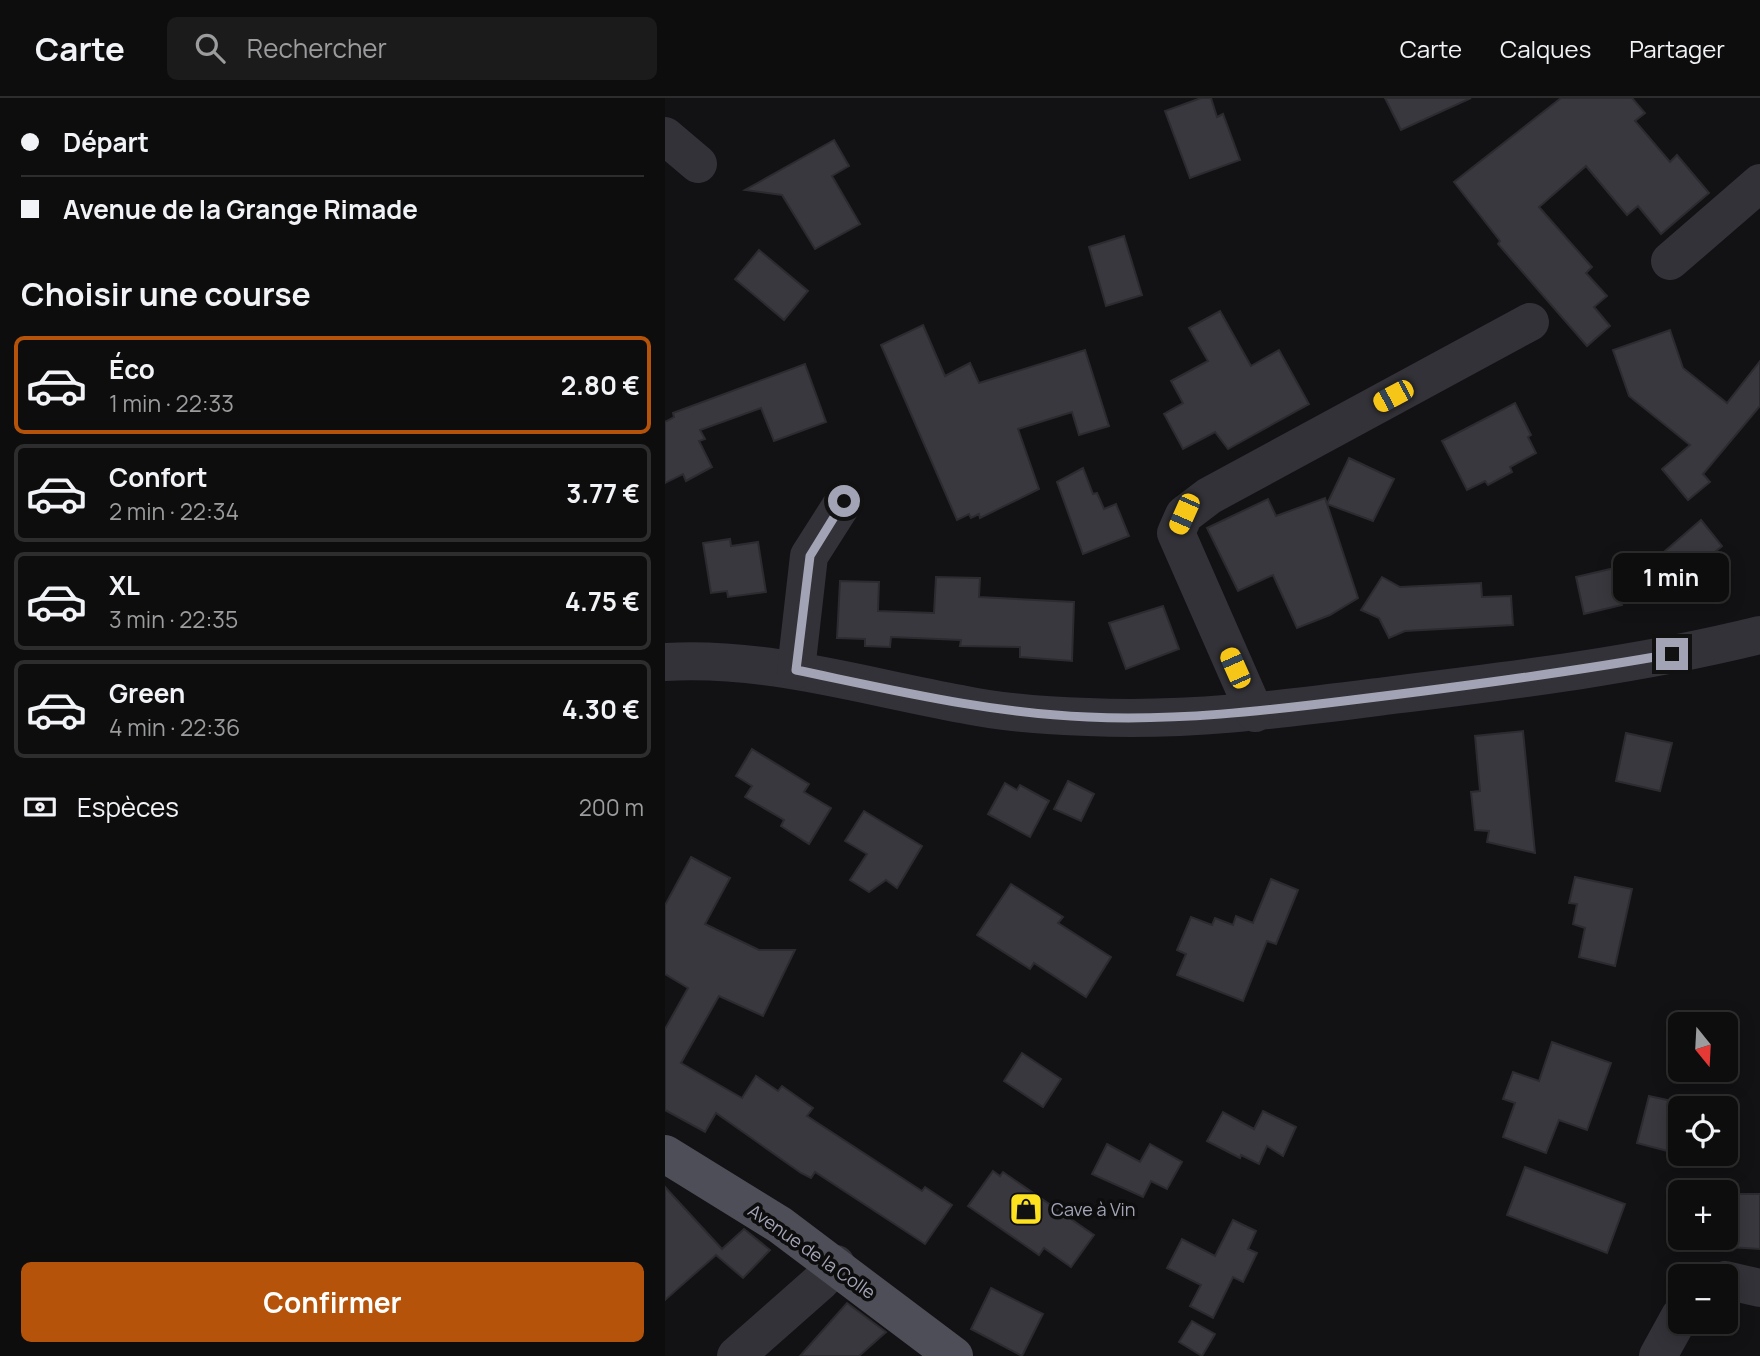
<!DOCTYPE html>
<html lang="fr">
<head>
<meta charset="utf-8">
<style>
  body { margin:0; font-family:Manrope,sans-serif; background:#1c1b1c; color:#f1f3f6; height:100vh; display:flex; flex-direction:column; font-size:26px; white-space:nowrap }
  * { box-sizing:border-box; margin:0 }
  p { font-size:23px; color:#9b9c9e }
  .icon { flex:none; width:38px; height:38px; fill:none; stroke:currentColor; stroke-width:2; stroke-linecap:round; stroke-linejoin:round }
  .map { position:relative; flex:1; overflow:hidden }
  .panel { display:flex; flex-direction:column; background:#0e0d0e; width:665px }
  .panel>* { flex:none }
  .hud { display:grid; align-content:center; height:154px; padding:0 21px; background:#0e0d0e }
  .needle { width:46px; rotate:162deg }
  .fabs { position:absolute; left:1003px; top:914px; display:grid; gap:14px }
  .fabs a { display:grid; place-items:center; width:70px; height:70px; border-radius:10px; background:#0e0d0e; box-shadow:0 4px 18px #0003,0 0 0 2px #2e2d2e; font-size:35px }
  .end { position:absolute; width:32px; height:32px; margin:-16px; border:9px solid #a2a4b5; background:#111; box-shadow:0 0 0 4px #111 }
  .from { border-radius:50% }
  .bubble { position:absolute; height:49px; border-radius:10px; background:#0e0d0e; box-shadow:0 4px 18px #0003,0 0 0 2px #2e2d2e; font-size:23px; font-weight:700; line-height:49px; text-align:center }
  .car { position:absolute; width:21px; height:42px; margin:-21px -10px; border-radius:9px; box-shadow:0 0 5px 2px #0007; background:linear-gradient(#f5c518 24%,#345 0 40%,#f5c518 0 76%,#345 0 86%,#f5c518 0) }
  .hud b { display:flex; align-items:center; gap:24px; height:66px; font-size:26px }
  .hud b+b { border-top:2px solid #2e2d2e }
  .hud i { width:18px; height:18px; background:#f1f3f6 }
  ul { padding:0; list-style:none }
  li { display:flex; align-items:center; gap:21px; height:98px; margin:0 14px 10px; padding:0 7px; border:4px solid #2e2d2e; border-radius:10px }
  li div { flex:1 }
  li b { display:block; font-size:26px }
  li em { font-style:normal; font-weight:700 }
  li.current { border-color:#b45309 }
  li>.icon { width:63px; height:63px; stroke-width:1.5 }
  h2 { padding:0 21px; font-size:32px; line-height:84px }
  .pay { display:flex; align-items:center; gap:18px; height:77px; padding:0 21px; font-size:26px }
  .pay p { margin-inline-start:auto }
  .action { display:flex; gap:14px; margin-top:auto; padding:14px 21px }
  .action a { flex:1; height:80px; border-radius:10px; background:#b45309; color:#fff; font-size:28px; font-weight:700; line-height:80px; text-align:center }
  header { display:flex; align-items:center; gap:42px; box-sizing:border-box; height:98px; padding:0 35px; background:#0e0d0e; border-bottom:2px solid #2e2d2e }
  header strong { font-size:33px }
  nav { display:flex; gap:38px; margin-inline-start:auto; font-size:24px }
  .search { width:490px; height:63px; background:#1c1b1c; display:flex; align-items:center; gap:18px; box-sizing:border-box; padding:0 24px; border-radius:10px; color:#9b9c9e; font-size:26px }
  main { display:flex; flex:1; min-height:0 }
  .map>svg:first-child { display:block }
  .building { fill:#39383e; stroke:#2c2b2f; stroke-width:2 }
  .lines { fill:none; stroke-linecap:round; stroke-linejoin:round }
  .minor { stroke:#333238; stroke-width:38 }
  .major { stroke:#4e4e58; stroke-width:38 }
  .route { stroke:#a2a4b5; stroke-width:9 }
  .labels { text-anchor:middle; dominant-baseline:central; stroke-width:7; stroke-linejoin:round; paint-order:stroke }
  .poi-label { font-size:18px; fill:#a2a4b5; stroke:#0d0d0e; text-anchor:start }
  .street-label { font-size:18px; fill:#a2a4b5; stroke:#0d0d0e }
</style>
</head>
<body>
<header>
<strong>Carte</strong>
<div class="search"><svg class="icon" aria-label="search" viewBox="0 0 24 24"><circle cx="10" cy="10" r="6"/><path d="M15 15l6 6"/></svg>Rechercher</div>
<nav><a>Carte</a><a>Calques</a><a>Partager</a></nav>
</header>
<main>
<section class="panel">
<div class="hud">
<b><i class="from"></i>Départ</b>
<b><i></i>Avenue de la Grange Rimade</b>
</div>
<h2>Choisir une course</h2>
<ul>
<li class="current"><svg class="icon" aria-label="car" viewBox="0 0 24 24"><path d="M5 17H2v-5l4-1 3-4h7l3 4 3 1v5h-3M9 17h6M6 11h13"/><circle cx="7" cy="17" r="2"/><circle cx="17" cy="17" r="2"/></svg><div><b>Éco</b><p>1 min · 22:33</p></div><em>2.80 €</em></li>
<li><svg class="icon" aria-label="car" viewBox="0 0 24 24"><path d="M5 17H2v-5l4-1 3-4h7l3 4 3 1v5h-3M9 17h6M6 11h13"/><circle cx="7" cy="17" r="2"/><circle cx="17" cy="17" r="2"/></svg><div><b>Confort</b><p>2 min · 22:34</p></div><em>3.77 €</em></li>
<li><svg class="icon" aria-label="car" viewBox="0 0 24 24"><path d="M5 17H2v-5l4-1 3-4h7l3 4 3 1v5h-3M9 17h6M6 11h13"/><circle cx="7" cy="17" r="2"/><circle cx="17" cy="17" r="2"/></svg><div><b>XL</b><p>3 min · 22:35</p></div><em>4.75 €</em></li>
<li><svg class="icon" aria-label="car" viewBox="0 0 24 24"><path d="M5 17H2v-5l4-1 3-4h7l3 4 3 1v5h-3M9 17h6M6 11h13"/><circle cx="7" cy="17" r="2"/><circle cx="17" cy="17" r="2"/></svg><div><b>Green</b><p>4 min · 22:36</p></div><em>4.30 €</em></li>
</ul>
<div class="pay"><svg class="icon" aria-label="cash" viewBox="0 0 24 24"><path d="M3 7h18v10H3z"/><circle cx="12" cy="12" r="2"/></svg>Espèces<p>200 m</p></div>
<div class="action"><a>Confirmer</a></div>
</section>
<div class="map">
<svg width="1095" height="1258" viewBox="0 0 1095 1258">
  <rect width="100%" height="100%" fill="#121113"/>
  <g class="building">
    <path d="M536,0H546L552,19L558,16L575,62L525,80L500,13Z"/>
    <path d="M720,0H806L736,32Z"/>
    <path d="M896,0H967L980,15L970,23L1005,64L1012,57L1044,95L996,136L973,108L962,117L921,68L874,109L927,169L921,175L942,198L929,209L945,228L922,248L833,146L835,143L789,84Z"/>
    <path d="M169,42L184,68L167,78L195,126L150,151L117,97L80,92Z"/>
    <path d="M459,138L477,197L441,208L424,149Z"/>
    <path d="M94,152L143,193L119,222L70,181Z"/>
    <path d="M555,213L586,268L614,252L644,306L563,351L550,334L518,351L499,316L518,305L506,283L543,263L524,230Z"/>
    <path d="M258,227L280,278L305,265L314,285L420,252L444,328L414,337L407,314L353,331L374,391L315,420L314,416L306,420L304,416L292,422L216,247Z"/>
    <path d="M1005,232L1018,270L1062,305L1095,263V308L1038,376L1045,384L1023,402L997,371L1025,347L964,298L948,252Z"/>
    <path d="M140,266L161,324L109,343L96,310L35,332L40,341L34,343L47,369L21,383L18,376L0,385V324L9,319L8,315Z"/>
    <path d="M850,305L866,337L863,339L871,355L845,369L847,374L823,387L820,383L802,392L777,343Z"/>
    <path d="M684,360L729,381L708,423L662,406Z"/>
    <path d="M418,370L428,396L432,395L439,411L451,406L464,438L418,456L392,384Z"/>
    <path d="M660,400L693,500L665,517L632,530L608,477L573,493L542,430L603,401L611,418Z"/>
    <path d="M1036,422L1057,448L1005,491L956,502L957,507L919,516L911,479L992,460Z"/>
    <path d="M65,441L66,448L93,444L101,494L63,499L62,493L46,495L38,445Z"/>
    <path d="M271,479L315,480L314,499L409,504L407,563L355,559V549L295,548L296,542L226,539L225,549L200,548V541L172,540L175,483L214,484L213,513L269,515Z"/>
    <path d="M717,479L735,489L816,485L817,499L846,498L848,527L740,533L724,540L714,520L696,512Z"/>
    <path d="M498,508L514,551L461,571L444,525Z"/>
    <path d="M858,633L870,755L822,744L824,733L810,732L806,694L815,693L810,638Z"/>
    <path d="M961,635L1007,645L995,693L951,683Z"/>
    <path d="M87,651L144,686L139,694L166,710L144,746L116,728L119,722L80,699L87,688L71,678Z"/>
    <path d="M403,683L429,696L416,723L389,711Z"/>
    <path d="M340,685L352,692L355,687L384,703L365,739L323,716Z"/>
    <path d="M199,713L257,748L232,790L221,782L204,794L185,782L202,756L180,743Z"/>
    <path d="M26,759L65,780L40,826L94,852H130L98,918L54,898L16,965L77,1000L91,978L113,993L117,988L148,1010L142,1018L257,1093L260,1089L287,1107L260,1146L150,1074L146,1080L136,1075L51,1015L40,1034L0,1012V931L23,890L0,876V807Z"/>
    <path d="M910,779L967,791L950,868L914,859L920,830L908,826L912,806L904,805Z"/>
    <path d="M606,781L633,792L611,846L602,843L578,903L512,877L521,856L512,852L526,819L547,827L550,820L568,827L571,818L588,825Z"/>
    <path d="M346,786L398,819L393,825L446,859L421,899L369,865L365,871L312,837Z"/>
    <path d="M887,944L946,965L922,1032L894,1022L881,1055L838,1039L850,1005L838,1001L848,974L874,983Z"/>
    <path d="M357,955L396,981L378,1009L339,983Z"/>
    <path d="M984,998L1021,1006L1020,1010H1015V1032L1010,1055L972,1045Z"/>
    <path d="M598,1013L631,1029L618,1058L602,1048L594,1066L576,1057L575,1060L542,1043L558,1014L589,1031Z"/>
    <path d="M442,1046L475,1064L485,1046L517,1064L502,1091L486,1083L478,1099L427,1076Z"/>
    <path d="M860,1069L960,1106L942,1155L842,1117Z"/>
    <path d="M328,1073L335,1078L338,1074L429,1137L406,1169L379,1150L374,1157L303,1108Z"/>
    <path d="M0,1089L57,1151L79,1131L105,1152L78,1180L51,1157L0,1202Z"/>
    <path d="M1068,1096H1095V1151L1065,1149Z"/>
    <path d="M568,1122L591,1133L583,1151L592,1155L578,1184L568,1179L548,1220L525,1208L536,1187L502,1170L517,1141L550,1158Z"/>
    <path d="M326,1190L378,1216L357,1258L306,1231Z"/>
    <path d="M182,1205L221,1234L194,1258H135Z"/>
    <path d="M527,1223L550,1236L537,1258L514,1244Z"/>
  </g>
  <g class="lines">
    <g class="minor">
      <path d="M0,38L33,66"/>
      <path d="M1005,163L1095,85"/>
      <path d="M0,564C101,558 197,588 296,606C334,614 384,618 423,619C526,624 626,610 728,597C851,582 974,567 1095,537"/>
      <path d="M131,572L144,458L179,403"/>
      <path d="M590,615L511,435L519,417L544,398L865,224"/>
      <path d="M1060,1182L1095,1190"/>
      <path d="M71,1258L156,1183L171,1166"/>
      <path d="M993,1258L1015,1218"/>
    </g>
    <path class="major" d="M0,1056L115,1127L289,1258"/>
  </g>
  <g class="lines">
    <path class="route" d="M179,403L145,458L131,572C228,592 324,615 423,619C512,623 599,613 687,602C794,589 900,575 1007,556"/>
  </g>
  <defs>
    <symbol id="shop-square" viewBox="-11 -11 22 22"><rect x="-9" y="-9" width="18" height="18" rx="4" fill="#fde220" stroke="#0d0d0e"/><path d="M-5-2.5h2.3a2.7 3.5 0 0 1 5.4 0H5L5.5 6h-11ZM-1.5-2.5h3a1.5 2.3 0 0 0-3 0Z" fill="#111"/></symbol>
  </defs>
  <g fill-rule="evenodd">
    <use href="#shop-square" x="342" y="1092" width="38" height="38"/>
  </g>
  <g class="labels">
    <g class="poi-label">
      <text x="386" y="1111">Cave à Vin</text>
    </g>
    <g class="street-label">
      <text transform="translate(147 1153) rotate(35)">Avenue de la Colle</text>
    </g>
  </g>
</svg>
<div class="fabs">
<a><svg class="needle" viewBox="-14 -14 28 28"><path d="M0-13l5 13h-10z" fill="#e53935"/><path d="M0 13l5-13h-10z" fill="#9b9c9e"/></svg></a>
<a><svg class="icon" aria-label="locate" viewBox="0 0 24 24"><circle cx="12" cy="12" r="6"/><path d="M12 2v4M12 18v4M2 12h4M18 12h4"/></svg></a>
<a>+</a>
<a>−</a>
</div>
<i class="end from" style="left:179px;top:403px"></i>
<i class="end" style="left:1007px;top:556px"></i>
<div class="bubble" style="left:948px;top:455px;width:116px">1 min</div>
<i class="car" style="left:728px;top:298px;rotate:242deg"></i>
<i class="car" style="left:519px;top:416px;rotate:204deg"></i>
<i class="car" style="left:570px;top:570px;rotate:336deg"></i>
</div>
</main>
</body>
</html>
